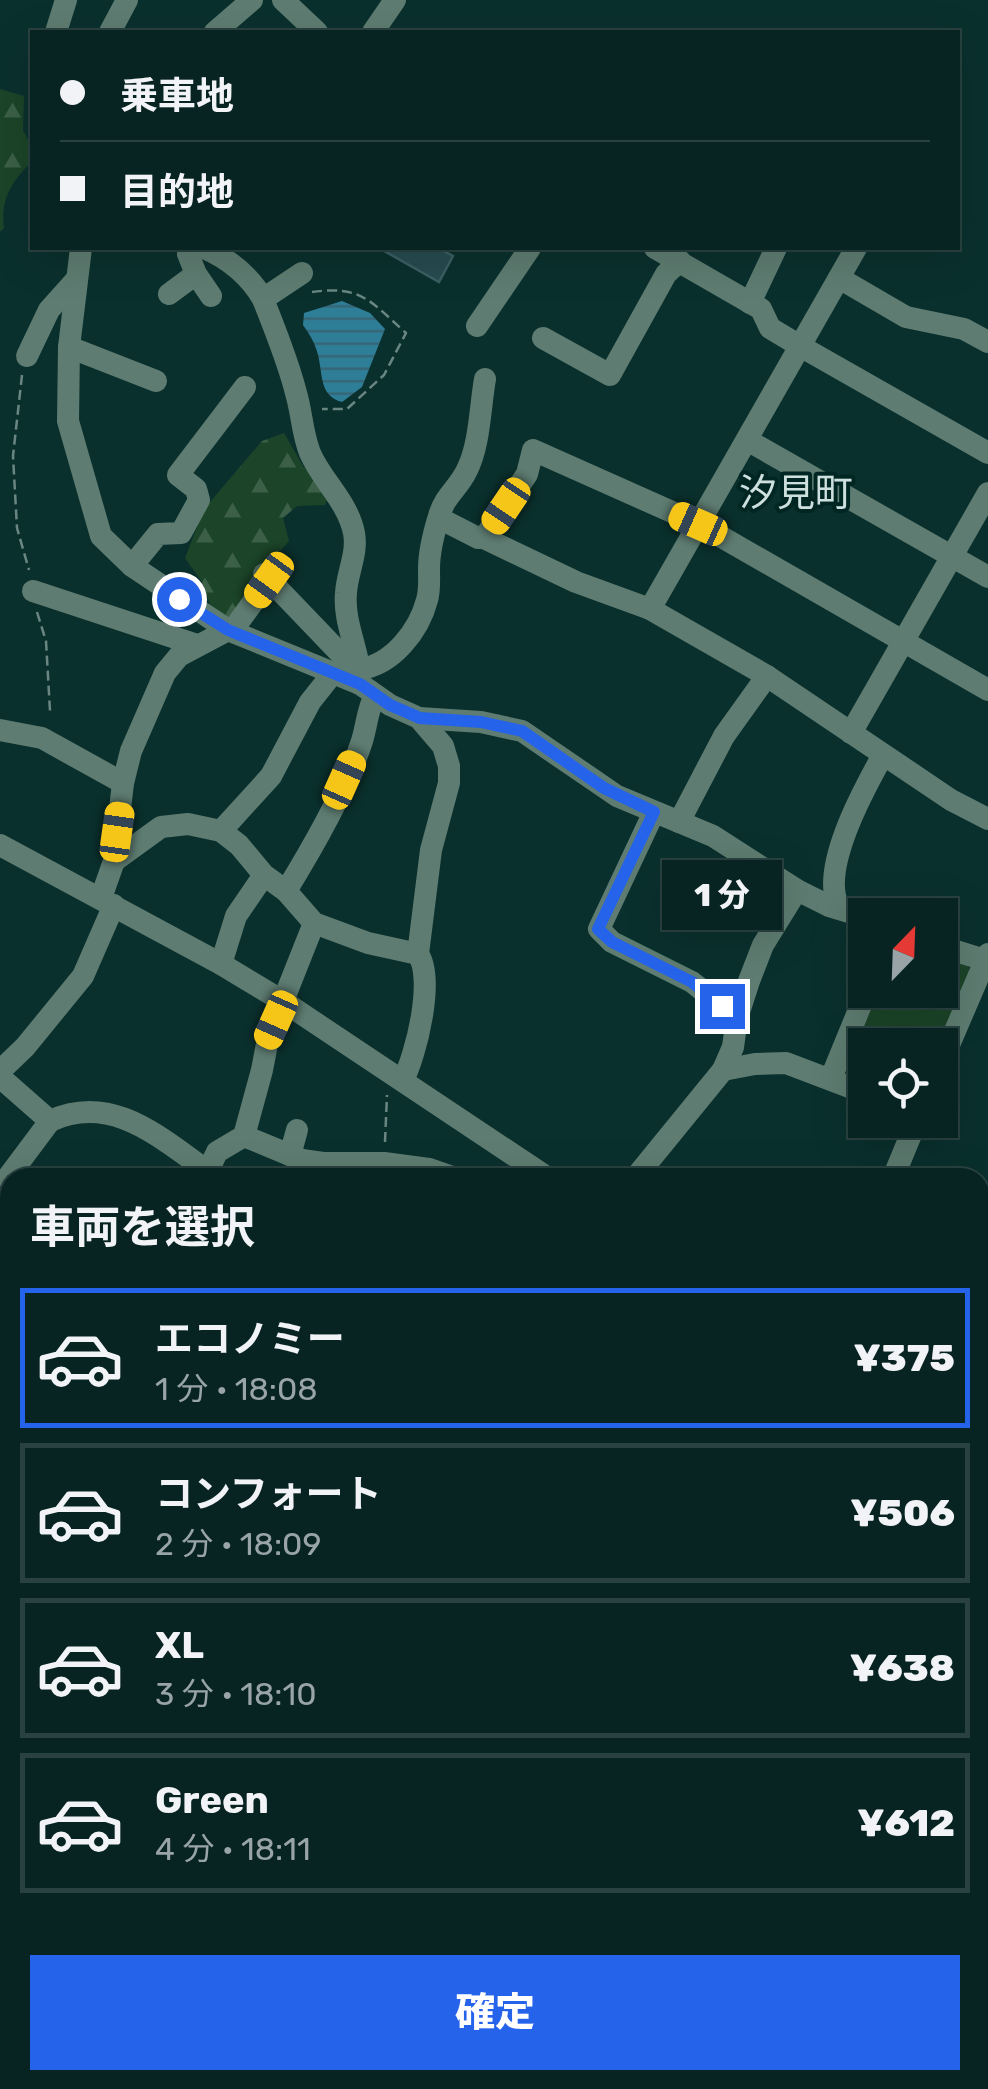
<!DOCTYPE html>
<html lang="ja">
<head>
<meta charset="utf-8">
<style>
  body { margin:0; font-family:Rubik,"Noto Sans JP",sans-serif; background:#112c2a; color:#f1f3f6; height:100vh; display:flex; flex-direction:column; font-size:38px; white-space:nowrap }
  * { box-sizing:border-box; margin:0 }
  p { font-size:32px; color:#98a4a5 }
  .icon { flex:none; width:55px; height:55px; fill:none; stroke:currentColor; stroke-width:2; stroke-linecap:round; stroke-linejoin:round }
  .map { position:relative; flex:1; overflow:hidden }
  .drawer { position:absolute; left:0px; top:1168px; width:990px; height:922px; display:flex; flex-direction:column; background:#082422; border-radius:30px 30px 0 0; box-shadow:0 10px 40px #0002,0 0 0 2px #294140 }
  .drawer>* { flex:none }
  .hud { position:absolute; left:30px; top:30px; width:930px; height:220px; border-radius:0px; box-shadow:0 10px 40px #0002,0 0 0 2px #294140; display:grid; align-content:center; height:220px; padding:0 30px; background:#082422 }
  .needle { width:65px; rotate:23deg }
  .fabs { position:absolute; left:848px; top:898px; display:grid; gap:20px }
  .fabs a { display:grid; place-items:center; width:110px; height:110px; border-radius:0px; background:#082422; box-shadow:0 10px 40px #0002,0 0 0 2px #294140; font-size:50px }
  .end { position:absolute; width:45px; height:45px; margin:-22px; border:12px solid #2563eb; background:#fff; box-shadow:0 0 0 5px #fff }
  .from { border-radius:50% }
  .bubble { position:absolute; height:70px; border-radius:0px; background:#082422; box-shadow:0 10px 40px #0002,0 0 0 2px #294140; font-size:32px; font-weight:800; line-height:70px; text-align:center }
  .car { position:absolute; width:30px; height:60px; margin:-30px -15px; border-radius:12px; box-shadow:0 0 8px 2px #0007; background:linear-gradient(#f5c518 24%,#345 0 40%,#f5c518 0 76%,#345 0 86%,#f5c518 0) }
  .hud b { display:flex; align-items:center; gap:35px; height:95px; font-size:38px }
  .hud b+b { border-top:2px solid #294140 }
  .hud i { width:25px; height:25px; background:#f1f3f6 }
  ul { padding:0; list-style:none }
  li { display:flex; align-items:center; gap:30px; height:140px; margin:0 20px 15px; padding:0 10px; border:5px solid #294140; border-radius:0px }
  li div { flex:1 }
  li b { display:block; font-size:38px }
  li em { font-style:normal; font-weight:800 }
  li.on { border-color:#2563eb }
  li>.icon { width:90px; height:90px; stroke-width:1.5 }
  h2 { padding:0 30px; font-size:45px; line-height:120px }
  .cta { display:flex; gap:20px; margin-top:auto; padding:20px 30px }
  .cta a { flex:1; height:115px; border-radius:0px; background:#2563eb; color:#fff; font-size:40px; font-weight:800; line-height:115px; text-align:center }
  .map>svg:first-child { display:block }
  .forest { fill:url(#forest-firs) }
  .green { fill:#1b4428 }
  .water { fill:url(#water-rules) }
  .building { fill:#274b4f; stroke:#3a5f63; stroke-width:2.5 }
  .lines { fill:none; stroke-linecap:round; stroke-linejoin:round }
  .path { stroke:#698683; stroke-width:2.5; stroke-dasharray:10 5; stroke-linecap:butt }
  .minor { stroke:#5e7c71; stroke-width:22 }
  .route { stroke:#2563eb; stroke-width:12 }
  .labels { text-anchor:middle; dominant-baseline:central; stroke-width:8; stroke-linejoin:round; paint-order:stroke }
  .quarter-label { font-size:38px; fill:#cde0de; stroke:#002623 }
</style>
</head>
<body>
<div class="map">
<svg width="988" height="2089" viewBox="0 0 988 2089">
  <defs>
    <pattern id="forest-firs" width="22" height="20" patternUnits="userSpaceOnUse" patternTransform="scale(2.5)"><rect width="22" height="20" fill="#1b4428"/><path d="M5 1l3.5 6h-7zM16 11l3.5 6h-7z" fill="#3b5f47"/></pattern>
    <pattern id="water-rules" width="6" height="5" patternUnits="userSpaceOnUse" patternTransform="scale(2.5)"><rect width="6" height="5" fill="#2f7e98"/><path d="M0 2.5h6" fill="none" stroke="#356676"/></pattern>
  </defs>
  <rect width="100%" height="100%" fill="#0a302d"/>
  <g class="forest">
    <path d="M0,89L24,96L23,130L32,148V161C12,182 0,198 4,228L0,232Z"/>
    <path d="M284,433L303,466L330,492L325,505L297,506L283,518L289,541L259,575L234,622L212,610L202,582L185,558L204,509L262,441Z"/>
  </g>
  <path class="green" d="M940,956L968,966L971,973L940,1045H865V1088L842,1077L873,990H940Z"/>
  <path class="water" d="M342,301L370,313L385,329L362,387L342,402C319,396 323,374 318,355C315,343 310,335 303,325L304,313Z"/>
  <path class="building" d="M379,248H438L453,256L439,282Z"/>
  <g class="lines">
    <g class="path">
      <path d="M312,292C362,285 371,302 406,333L384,375L347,409H322"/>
      <path d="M22,375L13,456L17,528L29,570"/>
      <path d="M37,612L46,641L50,711L46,713"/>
      <path d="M385,1142L387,1095"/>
    </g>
    <g class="minor">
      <path d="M283,0L317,32"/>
      <path d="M56,32L66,0"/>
      <path d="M110,32L127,0"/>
      <path d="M215,32L252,0"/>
      <path d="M373,32L395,0"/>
      <path d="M81,248L69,347L68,421L101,536L132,566L228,630L360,684L390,705L419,718L443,746L449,766V783L431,850L418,954C435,979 416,1055 403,1080"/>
      <path d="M193,248L188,254L196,274L211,296"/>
      <path d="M204,248C229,259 249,275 263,299"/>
      <path d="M655,248L761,309L770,328L800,346L988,453"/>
      <path d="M302,273L263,299C275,330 288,361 296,393C302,413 302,433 310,453C322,481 348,502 354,533C358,553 347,573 346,593C343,624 361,653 360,684"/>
      <path d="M839,278L906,317L964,329L988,342"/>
      <path d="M169,294L196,274"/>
      <path d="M750,303L776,248"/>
      <path d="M477,326L530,248"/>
      <path d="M543,338L610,375L666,274L680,261"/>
      <path d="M69,347L156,381"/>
      <path d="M27,356L49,310L75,281"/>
      <path d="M747,440L988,577"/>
      <path d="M439,518L478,538H484"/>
      <path d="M132,566L158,534L181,533L199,500L196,489L178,475L245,387"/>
      <path d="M264,574L358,672"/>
      <path d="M33,591L197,645"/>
      <path d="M650,609L856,248"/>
      <path d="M232,631L269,580"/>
      <path d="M360,669C392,665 419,631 427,600C430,590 429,580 429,569C429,552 434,532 439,516C445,495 458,489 467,470C480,444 480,407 485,379"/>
      <path d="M988,690L699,524L533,450L527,474L484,538L576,582L650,609L767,676L951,800L988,819"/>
      <path d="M419,718L481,722L522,731L617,796L713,836L797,890L829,906L865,917"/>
      <path d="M0,730L42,738L123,783"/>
      <path d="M851,733L988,493"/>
      <path d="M654,812L599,929L612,942L692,982L737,1018"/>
      <path d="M679,822L724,736L767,676"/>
      <path d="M221,831L271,776L310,702L333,673"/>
      <path d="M0,845L221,964L284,1002L548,1178"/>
      <path d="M114,861L161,827L188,824L221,831L239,845L264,875L286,891L314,923L368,943L418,954"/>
      <path d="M286,891C313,847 346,790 362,741C367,725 367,711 375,695"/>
      <path d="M101,898L114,861L123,783L131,751L165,673L179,656L228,630"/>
      <path d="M839,907C819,870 864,789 883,755"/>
      <path d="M940,946L988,961"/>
      <path d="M221,964L236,916L264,875"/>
      <path d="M940,1066L988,954"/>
      <path d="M723,1070L733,1047L737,1018L749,981L763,945L797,890"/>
      <path d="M0,1071L25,1047L83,976L114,905"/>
      <path d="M0,1077L50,1121C116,1090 167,1145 218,1178"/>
      <path d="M831,1078L867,990"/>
      <path d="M244,1136L302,1160L323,1163H384L429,1169L455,1178"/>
      <path d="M290,1155L297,1130"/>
      <path d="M208,1171L217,1152L244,1136L262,1070L268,1039L314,923"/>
      <path d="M635,1178L723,1070L755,1064L786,1063L865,1093"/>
      <path d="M893,1178L917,1120"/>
      <path d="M0,1188L50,1121"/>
      <path d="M980,1251L988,1255"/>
      <path d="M0,1371L10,1358"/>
      <path d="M980,1418L988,1422"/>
      <path d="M0,1443L10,1453"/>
      <path d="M0,1552L10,1540"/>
      <path d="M980,1560L988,1564"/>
      <path d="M0,1649L10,1659"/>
      <path d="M980,1687L988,1692"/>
      <path d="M980,1810L988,1800"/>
      <path d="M0,1857L10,1865"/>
      <path d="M980,1864L988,1870"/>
      <path d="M980,1987L988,1993"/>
      <path d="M250,2080L259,2089"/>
      <path d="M654,2080L665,2089"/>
      <path d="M923,2080L934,2089"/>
      <path d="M482,2089L489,2080"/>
      <path d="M841,2089L848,2080"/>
    </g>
  </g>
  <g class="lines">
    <path class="route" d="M179,599L228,630L360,684L390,705L420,718L481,722L522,731L604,788L654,812L598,929L612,942L692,982L722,1006"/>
  </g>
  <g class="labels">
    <g class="quarter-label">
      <text x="796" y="493">汐見町</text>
    </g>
  </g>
</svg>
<div class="fabs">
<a><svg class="needle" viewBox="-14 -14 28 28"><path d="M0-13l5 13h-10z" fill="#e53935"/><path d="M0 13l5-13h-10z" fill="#98a4a5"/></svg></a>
<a><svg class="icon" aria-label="locate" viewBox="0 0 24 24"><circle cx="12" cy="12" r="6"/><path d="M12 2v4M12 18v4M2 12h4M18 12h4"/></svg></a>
</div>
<i class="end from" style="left:179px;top:599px"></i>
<i class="end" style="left:722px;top:1006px"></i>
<div class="bubble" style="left:662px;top:860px;width:120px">1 分</div>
<i class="car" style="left:506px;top:506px;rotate:214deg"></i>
<i class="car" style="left:698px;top:524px;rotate:294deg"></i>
<i class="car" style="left:269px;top:580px;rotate:216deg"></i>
<i class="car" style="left:344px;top:780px;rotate:24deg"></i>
<i class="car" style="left:117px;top:832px;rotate:8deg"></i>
<i class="car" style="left:276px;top:1020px;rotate:204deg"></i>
<div class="hud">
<b><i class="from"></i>乗車地</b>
<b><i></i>目的地</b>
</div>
<section class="drawer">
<h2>車両を選択</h2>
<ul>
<li class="on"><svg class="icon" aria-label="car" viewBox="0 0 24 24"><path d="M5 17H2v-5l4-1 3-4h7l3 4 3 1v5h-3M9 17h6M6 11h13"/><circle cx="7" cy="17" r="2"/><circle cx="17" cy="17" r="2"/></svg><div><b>エコノミー</b><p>1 分 · 18:08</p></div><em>¥375</em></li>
<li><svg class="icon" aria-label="car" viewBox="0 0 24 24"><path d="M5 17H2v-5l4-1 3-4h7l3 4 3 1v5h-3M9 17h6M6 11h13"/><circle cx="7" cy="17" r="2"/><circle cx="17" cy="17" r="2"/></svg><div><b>コンフォート</b><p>2 分 · 18:09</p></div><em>¥506</em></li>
<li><svg class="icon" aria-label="car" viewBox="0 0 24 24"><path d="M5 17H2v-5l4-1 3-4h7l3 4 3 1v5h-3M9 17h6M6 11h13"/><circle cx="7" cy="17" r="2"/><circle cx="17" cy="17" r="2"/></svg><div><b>XL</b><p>3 分 · 18:10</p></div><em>¥638</em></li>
<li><svg class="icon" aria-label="car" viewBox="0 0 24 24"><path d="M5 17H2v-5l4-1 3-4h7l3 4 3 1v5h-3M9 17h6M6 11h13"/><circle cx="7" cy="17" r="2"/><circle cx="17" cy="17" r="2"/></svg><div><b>Green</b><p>4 分 · 18:11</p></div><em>¥612</em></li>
</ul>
<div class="cta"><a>確定</a></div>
</section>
</div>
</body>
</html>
